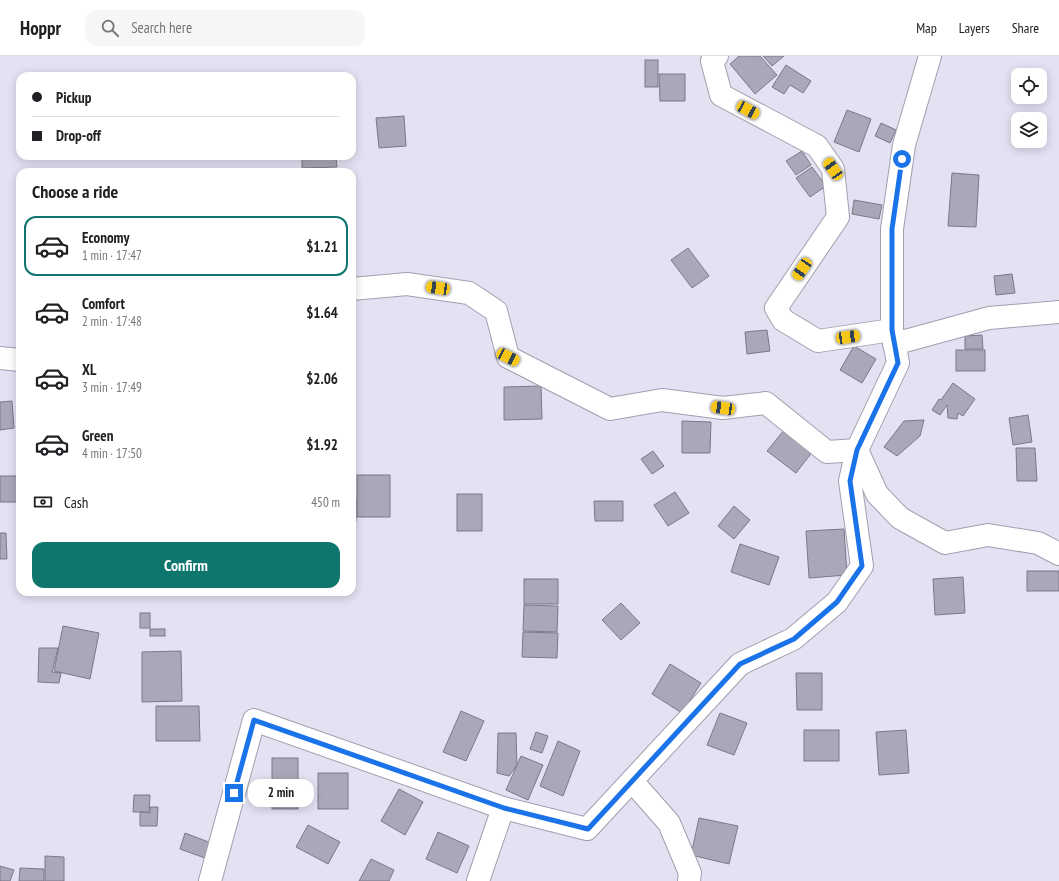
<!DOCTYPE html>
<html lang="en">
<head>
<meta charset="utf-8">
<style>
  body { margin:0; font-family:"PT Sans Narrow",sans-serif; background:#f6f6f6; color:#202124; height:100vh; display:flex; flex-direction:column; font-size:15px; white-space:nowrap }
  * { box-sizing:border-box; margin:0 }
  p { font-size:13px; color:#757577 }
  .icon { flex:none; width:22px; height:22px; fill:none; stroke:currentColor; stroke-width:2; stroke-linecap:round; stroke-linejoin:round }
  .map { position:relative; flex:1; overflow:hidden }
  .drawer { position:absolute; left:16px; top:112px; width:340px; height:428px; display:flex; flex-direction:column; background:#fff; border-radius:12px; box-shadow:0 2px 10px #0003 }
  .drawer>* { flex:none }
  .hud { position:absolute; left:16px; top:16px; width:340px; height:88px; border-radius:12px; box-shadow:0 2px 10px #0003; display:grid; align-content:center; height:88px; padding:0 16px; background:#fff }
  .controls { position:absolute; left:1011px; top:12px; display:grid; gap:8px }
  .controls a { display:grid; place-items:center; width:36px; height:36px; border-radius:8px; background:#fff; box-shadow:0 2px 10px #0003; font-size:20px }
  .end { position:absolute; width:18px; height:18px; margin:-9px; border:5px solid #1a73e8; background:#fff; box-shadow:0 0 0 2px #fff }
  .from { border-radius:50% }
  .bubble { position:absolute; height:28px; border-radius:12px; background:#fff; box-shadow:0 2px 10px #0003; font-size:13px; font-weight:700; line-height:28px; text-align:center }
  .car { position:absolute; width:12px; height:24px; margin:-12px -6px; border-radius:5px; box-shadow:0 0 3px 1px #0007; background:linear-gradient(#f5c518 24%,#345 0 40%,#f5c518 0 76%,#345 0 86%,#f5c518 0) }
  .hud b { display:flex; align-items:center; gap:14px; height:38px; font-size:15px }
  .hud b+b { border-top:1px solid #e0e0e0 }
  .hud i { width:10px; height:10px; background:#202124 }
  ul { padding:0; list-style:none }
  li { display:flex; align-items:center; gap:12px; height:60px; margin:0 8px 6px; padding:0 8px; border:2px solid transparent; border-radius:12px }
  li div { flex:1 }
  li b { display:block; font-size:15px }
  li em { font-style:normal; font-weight:700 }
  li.current { border-color:#0f766e }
  li>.icon { width:36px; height:36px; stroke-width:1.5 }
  h2 { padding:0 16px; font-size:18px; line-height:48px }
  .pay { display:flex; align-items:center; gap:10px; height:44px; padding:0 16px; font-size:15px }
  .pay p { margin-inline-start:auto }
  .primary-button { display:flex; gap:8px; margin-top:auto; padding:8px 16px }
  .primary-button a { flex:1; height:46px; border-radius:12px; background:#0f766e; color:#fff; font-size:16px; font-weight:700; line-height:46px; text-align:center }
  header { display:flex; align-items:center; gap:24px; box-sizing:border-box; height:56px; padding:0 20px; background:#fff; border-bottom:1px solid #e0e0e0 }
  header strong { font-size:19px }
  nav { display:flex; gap:22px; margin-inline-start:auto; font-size:14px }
  .search { width:280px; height:36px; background:#f6f6f6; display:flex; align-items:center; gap:10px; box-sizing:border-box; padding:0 14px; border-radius:12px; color:#757577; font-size:15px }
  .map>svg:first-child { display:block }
  .building { fill:#a9a8b8; stroke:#7a7988 }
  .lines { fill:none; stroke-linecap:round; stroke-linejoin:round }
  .minor-casing { stroke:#a19faf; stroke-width:24 }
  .minor { stroke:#fff; stroke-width:22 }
  .route { stroke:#1a73e8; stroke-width:5 }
</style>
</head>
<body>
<header>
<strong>Hoppr</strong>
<div class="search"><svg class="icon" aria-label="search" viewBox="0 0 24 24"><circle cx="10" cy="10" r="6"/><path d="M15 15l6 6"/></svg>Search here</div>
<nav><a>Map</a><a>Layers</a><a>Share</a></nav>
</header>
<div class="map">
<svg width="1059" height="825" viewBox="0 0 1059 825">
  <rect width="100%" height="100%" fill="#e3e2f3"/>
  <g class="building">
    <path d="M739,0H760L777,19L755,38L730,8Z"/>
    <path d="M763,0H784L772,10Z"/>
    <rect x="645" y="4" width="13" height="27"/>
    <path d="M786,9L811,25L803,37L790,29L784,38L772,31Z"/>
    <path d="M659,18H685V45H660Z"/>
    <path d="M847,54L871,63L859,96L834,86Z"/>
    <path d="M404,60L406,90L379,92L376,62Z"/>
    <path d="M881,67L896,74L890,87L875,80Z"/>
    <path d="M802,95L811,109L796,119L786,105Z"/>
    <path d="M302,100H336L337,111L302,112Z"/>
    <path d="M812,111L826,130L810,141L796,122Z"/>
    <path d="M952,117L979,119L976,171L948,170Z"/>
    <path d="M854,144L882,149L879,163L852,158Z"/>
    <path d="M688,192L709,220L692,232L671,204Z"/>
    <path d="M1012,218L1015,237L996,239L994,220Z"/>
    <path d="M767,274L770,295L747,298L745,276Z"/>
    <path d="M982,279L983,293H965V280Z"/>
    <path d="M854,290L876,303L862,327L840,314Z"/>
    <rect x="956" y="294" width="29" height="21"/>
    <path d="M953,327L975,343L963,360L958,357L957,363L948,362L947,349L940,359L932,354L939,343L941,344Z"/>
    <path d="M541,330L542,363L504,364V331Z"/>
    <path d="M12,345L14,372L0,374V346Z"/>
    <path d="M1028,359L1032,386L1013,389L1009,362Z"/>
    <path d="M924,364L920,380L897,400L884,391L904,365Z"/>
    <path d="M682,365L711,366L710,397H682Z"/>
    <path d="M785,373L813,395L796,417L767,395Z"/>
    <path d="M1016,392H1035L1037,425H1017Z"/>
    <path d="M653,395L664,410L652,418L641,403Z"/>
    <rect x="357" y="419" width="33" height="42"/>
    <rect x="0" y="420" width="18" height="26"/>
    <path d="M675,436L689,457L668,470L654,449Z"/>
    <rect x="457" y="438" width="25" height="37"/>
    <rect x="352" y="443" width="4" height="22"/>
    <path d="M594,445H623V465H595Z"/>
    <path d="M734,450L750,464L734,483L718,470Z"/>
    <path d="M844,473L847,519L809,522L806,475Z"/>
    <path d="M0,477H6L7,503H0Z"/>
    <path d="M740,488L779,501L769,529L731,516Z"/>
    <rect x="1027" y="515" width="32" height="20"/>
    <path d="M963,521L965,557L935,559L933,523Z"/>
    <rect x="524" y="523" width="34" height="25"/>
    <path d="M621,547L640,567L621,584L602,564Z"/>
    <path d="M524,549L558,550L557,576L523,575Z"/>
    <rect x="140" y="557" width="10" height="15"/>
    <path d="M63,570L99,577L90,623L54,615Z"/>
    <rect x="150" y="573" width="15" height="7"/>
    <path d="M523,576L558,577L557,602L522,601Z"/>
    <path d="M39,592H58L52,616L61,617L59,627L38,626Z"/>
    <path d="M181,595L182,645L142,646V596Z"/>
    <path d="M670,608L701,627L682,657L652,638Z"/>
    <path d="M796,617H822V654H797Z"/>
    <path d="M156,650H199L200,685H156Z"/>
    <path d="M461,655L484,665L466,705L443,696Z"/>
    <path d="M720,657L747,667L734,699L707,689Z"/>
    <rect x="804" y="674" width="35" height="31"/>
    <path d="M906,674L909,717L879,719L876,676Z"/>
    <path d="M536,676L548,680L542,697L530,693Z"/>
    <path d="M498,677H516L517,709L509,720L497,717Z"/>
    <path d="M558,685L580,695L563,740L540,730Z"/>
    <path d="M521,700L543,709L528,744L506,734Z"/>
    <rect x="272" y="702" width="26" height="51"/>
    <rect x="318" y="717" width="30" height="36"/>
    <path d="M399,733L423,746L405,779L381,765Z"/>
    <path d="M134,739H150L149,756H133Z"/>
    <path d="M150,751H158L157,770H140V756L150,757Z"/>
    <path d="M699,762L738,770L729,808L691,799Z"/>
    <path d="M308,769L340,786L328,808L296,791Z"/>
    <path d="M438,776L469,790L457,817L426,803Z"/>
    <path d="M185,777L219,790L213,805L180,793Z"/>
    <path d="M45,800L64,801V825H45Z"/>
    <path d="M371,803L394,814L389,825H359Z"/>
    <path d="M0,810L14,814L10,825H0Z"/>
    <path d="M20,812L44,813V825H19Z"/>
  </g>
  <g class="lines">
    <defs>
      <g id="minor">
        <path d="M717,0L712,5L721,39L817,90L833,113L838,161L776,252L783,264L818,285L892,274"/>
        <path d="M930,0L904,89L892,173V274L898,307L857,394L877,438L900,462L945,487L988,479L1038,487L1059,498"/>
        <path d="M894,288L989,262L1059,256"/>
        <path d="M0,302L20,304"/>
        <path d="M632,725L669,767L690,817L689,825"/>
        <path d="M210,825L254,664L503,752L587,773L740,608L793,583L837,546L862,510L850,425L857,394L827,396L766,347L723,352L662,344L610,353L508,301L496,255L469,237L407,228L352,233"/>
        <path d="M478,825L503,752"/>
      </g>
    </defs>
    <use href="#minor" class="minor-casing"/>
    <use href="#minor" class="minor"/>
  </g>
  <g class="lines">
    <path class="route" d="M234,737L254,664L504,752L588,773L740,608L794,583L837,546L862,510L850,425L857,394L898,307L892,274V173L902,103"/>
  </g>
</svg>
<div class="controls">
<a><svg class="icon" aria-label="locate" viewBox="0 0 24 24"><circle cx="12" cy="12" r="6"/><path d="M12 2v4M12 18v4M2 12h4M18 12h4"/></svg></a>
<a><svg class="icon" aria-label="layers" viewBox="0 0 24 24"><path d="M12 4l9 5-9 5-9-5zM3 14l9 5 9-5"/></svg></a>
</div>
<i class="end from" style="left:902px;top:103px"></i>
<i class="end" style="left:234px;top:737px"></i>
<div class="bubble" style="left:248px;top:723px;width:66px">2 min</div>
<i class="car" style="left:748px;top:54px;rotate:118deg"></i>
<i class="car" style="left:833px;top:113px;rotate:325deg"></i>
<i class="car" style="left:802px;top:213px;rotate:214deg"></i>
<i class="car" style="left:438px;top:232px;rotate:278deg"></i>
<i class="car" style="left:848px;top:281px;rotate:82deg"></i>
<i class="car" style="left:508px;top:301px;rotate:117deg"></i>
<i class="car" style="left:723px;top:352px;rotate:278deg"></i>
<div class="hud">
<b><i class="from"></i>Pickup</b>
<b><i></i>Drop-off</b>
</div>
<section class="drawer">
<h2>Choose a ride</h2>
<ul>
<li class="current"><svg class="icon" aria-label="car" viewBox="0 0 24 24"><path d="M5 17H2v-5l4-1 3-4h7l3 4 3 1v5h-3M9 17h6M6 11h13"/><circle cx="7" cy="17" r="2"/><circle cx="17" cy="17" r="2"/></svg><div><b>Economy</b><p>1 min · 17:47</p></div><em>$1.21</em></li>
<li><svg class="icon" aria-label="car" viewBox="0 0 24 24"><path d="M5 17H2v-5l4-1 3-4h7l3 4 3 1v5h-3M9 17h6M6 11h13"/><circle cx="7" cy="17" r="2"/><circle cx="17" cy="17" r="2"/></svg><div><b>Comfort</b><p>2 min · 17:48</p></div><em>$1.64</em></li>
<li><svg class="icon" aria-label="car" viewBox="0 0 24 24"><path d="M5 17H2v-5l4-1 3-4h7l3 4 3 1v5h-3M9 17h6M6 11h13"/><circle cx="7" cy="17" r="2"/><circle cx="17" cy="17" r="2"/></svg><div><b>XL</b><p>3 min · 17:49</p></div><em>$2.06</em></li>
<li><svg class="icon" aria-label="car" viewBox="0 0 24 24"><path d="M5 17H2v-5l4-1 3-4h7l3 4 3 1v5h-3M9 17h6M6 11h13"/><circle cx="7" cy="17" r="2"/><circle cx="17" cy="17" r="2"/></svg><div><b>Green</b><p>4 min · 17:50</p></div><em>$1.92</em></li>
</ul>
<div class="pay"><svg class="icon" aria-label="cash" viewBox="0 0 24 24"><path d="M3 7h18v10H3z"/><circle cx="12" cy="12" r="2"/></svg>Cash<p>450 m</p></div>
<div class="primary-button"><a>Confirm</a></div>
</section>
</div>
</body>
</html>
